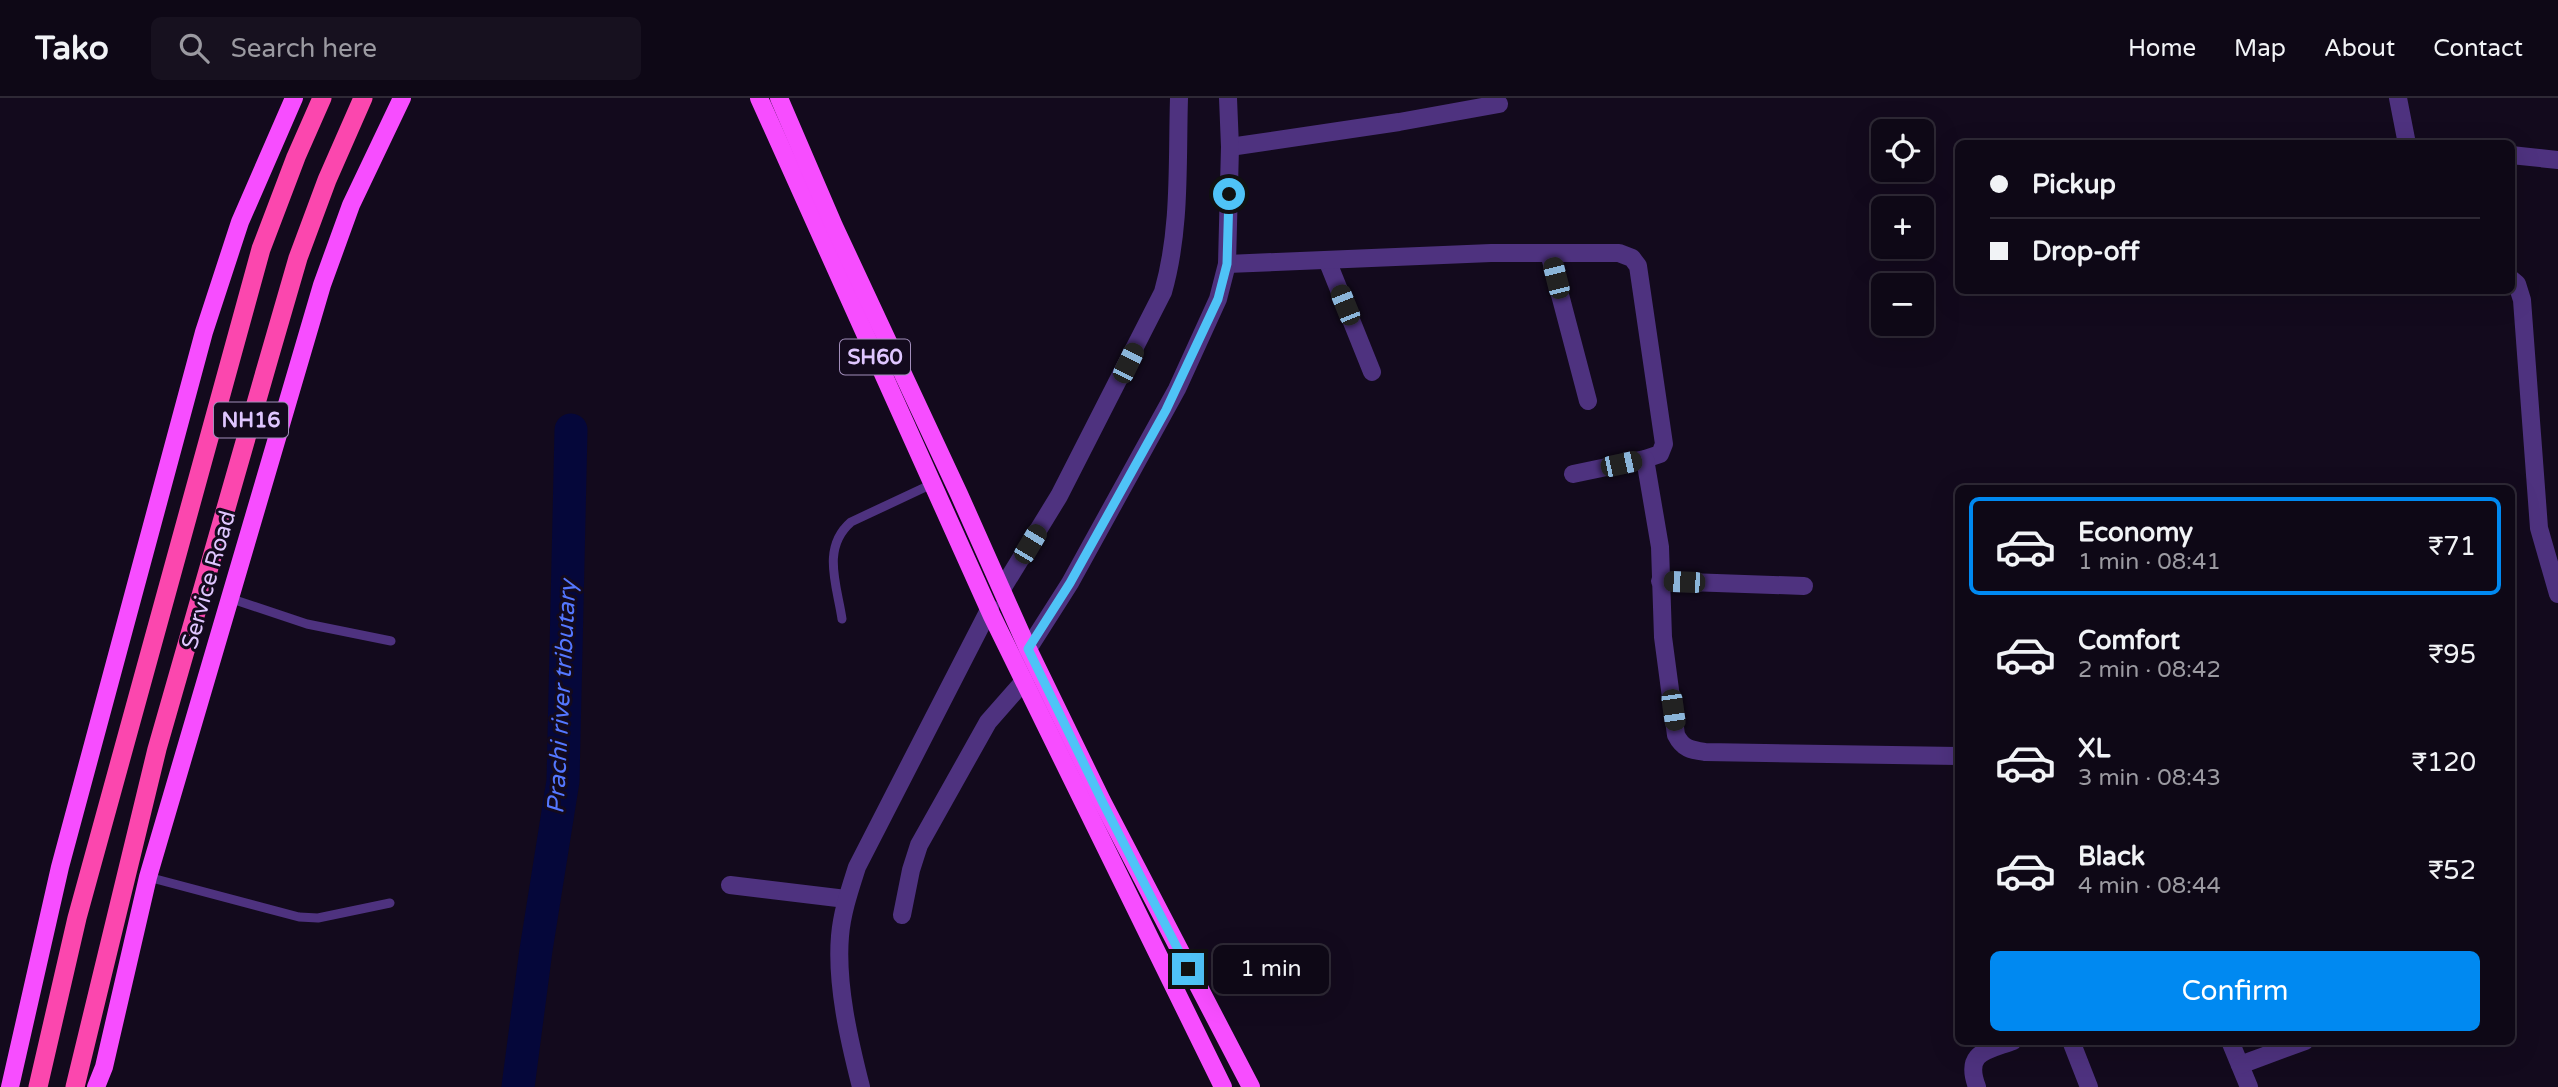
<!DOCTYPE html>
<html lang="en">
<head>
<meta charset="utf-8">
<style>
  body { margin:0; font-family:"Varela Round",sans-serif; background:#17111f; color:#f1f3f6; height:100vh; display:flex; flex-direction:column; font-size:26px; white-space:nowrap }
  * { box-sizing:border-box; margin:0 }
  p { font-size:23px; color:#9b9aa1 }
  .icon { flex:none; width:38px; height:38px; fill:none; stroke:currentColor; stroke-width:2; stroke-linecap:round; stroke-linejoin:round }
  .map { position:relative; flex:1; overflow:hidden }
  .side { position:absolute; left:1955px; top:387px; width:560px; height:560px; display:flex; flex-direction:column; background:#0e0816; border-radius:10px; box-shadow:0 7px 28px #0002,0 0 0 2px #2e2935 }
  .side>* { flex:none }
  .top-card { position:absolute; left:1955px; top:42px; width:560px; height:154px; border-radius:10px; box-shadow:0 7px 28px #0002,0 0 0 2px #2e2935; display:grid; align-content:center; height:154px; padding:0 35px; background:#0e0816 }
  .buttons { position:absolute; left:1871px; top:21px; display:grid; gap:14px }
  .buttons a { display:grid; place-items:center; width:63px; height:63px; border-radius:10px; background:#0e0816; box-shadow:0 7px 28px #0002,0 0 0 2px #2e2935; font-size:35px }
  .end { position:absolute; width:32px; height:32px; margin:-16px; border:9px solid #4fc3f7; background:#111; box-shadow:0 0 0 4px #111 }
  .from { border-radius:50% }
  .bubble { position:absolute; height:49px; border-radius:10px; background:#0e0816; box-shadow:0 7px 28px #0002,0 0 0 2px #2e2935; font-size:23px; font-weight:600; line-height:49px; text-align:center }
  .car { position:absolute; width:21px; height:42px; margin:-21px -10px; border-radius:9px; box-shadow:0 0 5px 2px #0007; background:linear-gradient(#222 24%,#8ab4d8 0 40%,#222 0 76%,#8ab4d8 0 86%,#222 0) }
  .top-card b { display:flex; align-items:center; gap:24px; height:66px; font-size:26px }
  .top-card b+b { border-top:2px solid #2e2935 }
  .top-card i { width:18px; height:18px; background:#f1f3f6 }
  ul { padding:12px 0 0; list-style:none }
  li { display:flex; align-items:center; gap:21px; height:98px; margin:0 14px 10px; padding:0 21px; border:4px solid transparent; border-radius:10px }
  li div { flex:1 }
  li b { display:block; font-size:26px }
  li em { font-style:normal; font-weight:600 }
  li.current { border-color:#0089f1 }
  li>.icon { width:63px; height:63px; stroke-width:1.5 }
  .button { display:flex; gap:14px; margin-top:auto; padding:14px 35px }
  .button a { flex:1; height:80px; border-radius:10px; background:#0089f1; color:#fff; font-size:28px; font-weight:600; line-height:80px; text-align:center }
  header { display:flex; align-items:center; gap:42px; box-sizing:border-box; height:98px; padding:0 35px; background:#0e0816; border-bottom:2px solid #2e2935 }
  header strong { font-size:33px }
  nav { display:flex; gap:38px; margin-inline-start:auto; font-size:24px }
  .search { width:490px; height:63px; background:#17111f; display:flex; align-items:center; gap:18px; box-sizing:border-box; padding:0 24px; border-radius:10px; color:#9b9aa1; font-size:26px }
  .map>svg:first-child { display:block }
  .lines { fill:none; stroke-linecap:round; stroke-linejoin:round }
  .river { stroke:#05073a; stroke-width:33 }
  .service { stroke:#4e327f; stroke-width:9 }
  .minor { stroke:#4e327f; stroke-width:18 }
  .primary { stroke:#f74dff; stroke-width:18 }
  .trunk { stroke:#fb47ae; stroke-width:19 }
  .route { stroke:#4fc3f7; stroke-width:9 }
  .labels { text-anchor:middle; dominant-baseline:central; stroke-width:6; stroke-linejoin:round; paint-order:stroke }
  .shield { fill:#130a1d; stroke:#a28ebb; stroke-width:2 }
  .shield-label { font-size:21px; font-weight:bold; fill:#dfc6ff }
  .street-label { font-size:23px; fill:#dfc6ff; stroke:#130a1d }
  .water-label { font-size:24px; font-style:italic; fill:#5477ff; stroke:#130a1d }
</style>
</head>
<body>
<header>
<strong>Tako</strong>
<div class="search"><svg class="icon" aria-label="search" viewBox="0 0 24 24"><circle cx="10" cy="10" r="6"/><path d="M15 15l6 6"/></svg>Search here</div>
<nav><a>Home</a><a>Map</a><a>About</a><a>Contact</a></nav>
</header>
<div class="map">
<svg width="2558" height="989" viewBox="0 0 2558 989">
  <rect width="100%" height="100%" fill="#130a1d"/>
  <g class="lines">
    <path class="river" d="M518,989L536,852L563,683L571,332"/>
    <g class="service">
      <path d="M229,500L307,526L391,543"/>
      <path d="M842,521C837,487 821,450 851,424L932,386"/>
      <path d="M148,779L299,819L318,820L390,805"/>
    </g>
    <g class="minor">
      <path d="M2398,0L2407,46"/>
      <path d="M1230,49L1399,24L1499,6"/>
      <path d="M2511,57L2558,62"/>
      <path d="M1549,155L1588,303"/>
      <path d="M1327,162L1372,274"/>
      <path d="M1227,166L1491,155H1619L1632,160L1638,168L1664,346L1660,356L1645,361L1573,376"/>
      <path d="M2511,181L2517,186L2522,202L2539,430L2558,496"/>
      <path d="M1645,361L1660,449L1663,539L1676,637C1683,651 1691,652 1705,654L1958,658"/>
      <path d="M1660,483L1804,488"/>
      <path d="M1002,491L1059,398L1163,194C1181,131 1177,64 1179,0"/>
      <path d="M1028,551L1070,485L1177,291L1218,201L1227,166L1230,49L1228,0"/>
      <path d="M730,787L846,801"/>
      <path d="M902,817L911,772L919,747L988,624L1025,582"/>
      <path d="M2071,943L2089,989"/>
      <path d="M2230,943L2249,989"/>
      <path d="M2240,967L2305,943"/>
      <path d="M861,989C849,942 836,886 840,838C842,814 850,791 857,769L990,510"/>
      <path d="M1977,989C1964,954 1986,953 2013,943"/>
    </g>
    <g class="primary">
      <path d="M759,0L992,518L1223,989"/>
      <path d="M779,0L834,128L959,396L1028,551L1102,703L1251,989"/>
      <path d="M10,989L60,769L204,234L240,124L294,0"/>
      <path d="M96,989L104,969L148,779L322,187L351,107L402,0"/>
    </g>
    <g class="trunk">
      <path d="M38,989L77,820L261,151L296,59L322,0"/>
      <path d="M75,989L157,651L269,260L298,160L327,82L363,0"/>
    </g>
  </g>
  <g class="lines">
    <path class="route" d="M1188,871L1102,703L1028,551L1070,485L1166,312L1218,201L1227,166L1229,96"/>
  </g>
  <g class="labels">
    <g class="shield">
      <rect x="840" y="241.5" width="70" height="35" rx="5"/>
      <rect x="214" y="304.5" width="74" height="35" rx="5"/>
    </g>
    <g class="shield-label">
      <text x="875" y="259">SH60</text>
      <text x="251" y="322">NH16</text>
    </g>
    <g class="street-label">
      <text transform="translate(209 482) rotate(-74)">Service Road</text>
    </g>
    <g class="water-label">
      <text transform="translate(562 599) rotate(-87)">Prachi river tributary</text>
    </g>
  </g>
</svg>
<div class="buttons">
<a><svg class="icon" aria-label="locate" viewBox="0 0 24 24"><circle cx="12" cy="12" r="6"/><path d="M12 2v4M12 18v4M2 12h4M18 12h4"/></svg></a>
<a>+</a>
<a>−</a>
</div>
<i class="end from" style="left:1229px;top:96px"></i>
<i class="end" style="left:1188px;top:871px"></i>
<div class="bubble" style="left:1213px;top:847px;width:116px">1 min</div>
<i class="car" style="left:1556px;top:180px;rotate:346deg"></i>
<i class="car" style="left:1345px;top:207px;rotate:338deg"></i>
<i class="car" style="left:1128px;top:265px;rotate:26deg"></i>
<i class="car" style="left:1621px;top:366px;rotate:78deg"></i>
<i class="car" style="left:1030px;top:446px;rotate:31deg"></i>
<i class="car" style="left:1684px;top:484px;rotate:272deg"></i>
<i class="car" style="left:1673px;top:612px;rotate:172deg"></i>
<div class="top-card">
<b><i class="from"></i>Pickup</b>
<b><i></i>Drop-off</b>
</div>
<section class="side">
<ul>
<li class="current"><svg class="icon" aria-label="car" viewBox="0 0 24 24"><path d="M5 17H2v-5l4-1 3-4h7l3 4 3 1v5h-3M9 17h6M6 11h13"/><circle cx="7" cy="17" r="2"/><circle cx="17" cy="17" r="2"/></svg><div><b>Economy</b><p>1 min · 08:41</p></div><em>₹71</em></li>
<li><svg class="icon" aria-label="car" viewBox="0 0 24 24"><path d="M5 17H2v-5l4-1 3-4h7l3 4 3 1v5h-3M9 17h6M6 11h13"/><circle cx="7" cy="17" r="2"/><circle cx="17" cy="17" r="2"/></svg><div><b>Comfort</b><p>2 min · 08:42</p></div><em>₹95</em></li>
<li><svg class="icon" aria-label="car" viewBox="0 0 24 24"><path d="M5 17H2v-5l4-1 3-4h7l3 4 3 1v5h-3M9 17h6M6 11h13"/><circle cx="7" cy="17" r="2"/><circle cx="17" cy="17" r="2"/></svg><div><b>XL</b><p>3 min · 08:43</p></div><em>₹120</em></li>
<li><svg class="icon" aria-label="car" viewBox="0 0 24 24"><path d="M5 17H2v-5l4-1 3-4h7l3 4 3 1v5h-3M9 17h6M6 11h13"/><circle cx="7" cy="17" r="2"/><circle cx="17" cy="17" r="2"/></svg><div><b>Black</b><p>4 min · 08:44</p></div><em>₹52</em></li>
</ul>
<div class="button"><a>Confirm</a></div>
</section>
</div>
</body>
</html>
